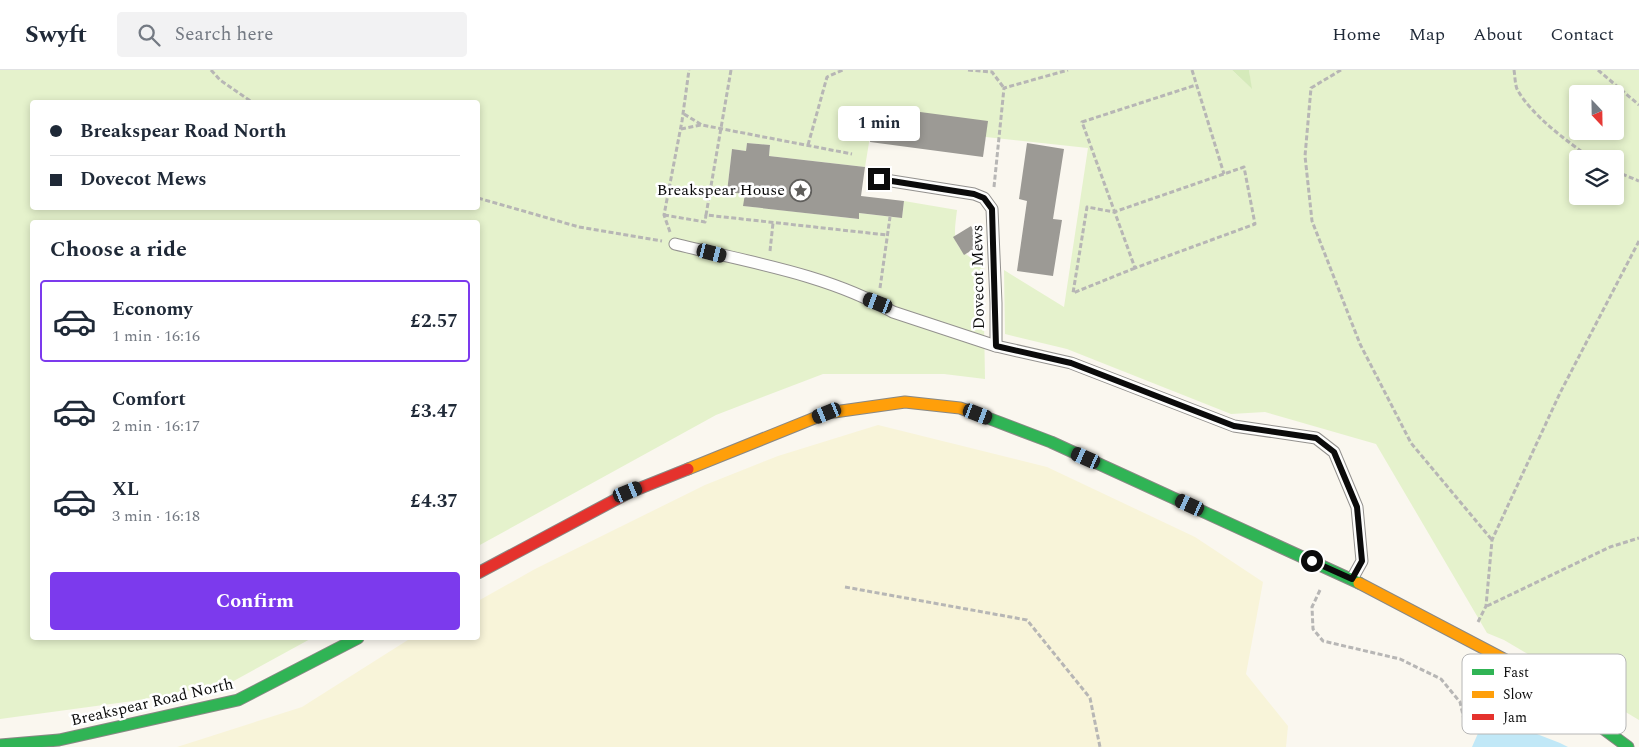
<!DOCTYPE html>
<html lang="en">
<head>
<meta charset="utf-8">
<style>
  body { margin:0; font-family:Spectral,serif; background:#f2f2f3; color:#1f2937; height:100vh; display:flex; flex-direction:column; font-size:19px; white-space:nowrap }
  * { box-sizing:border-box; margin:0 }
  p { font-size:16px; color:#747a83 }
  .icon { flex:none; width:28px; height:28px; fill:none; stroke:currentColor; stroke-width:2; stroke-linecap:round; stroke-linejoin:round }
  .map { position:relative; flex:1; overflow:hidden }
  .panel { position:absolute; left:30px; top:150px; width:450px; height:420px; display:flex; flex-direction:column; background:#fff; border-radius:5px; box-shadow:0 2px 8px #0003 }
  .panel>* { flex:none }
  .banner { position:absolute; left:30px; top:30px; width:450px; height:110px; border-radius:5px; box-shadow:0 2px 8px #0003; display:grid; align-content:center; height:110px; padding:0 20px; background:#fff }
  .needle { width:32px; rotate:158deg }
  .tools { position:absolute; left:1569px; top:15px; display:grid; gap:10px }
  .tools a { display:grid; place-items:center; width:55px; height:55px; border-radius:5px; background:#fff; box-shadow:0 2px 8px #0003; font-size:25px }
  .end { position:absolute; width:22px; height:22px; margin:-11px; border:6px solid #0b0b0b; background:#fff; box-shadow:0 0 0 2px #fff }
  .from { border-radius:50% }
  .bubble { position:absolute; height:35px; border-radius:5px; background:#fff; box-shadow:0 2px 8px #0003; font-size:16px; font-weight:700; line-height:35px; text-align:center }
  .car { position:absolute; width:15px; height:30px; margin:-15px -8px; border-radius:6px; box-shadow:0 0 4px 1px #0007; background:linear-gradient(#222 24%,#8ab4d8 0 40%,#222 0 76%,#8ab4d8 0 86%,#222 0) }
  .banner b { display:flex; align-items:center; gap:18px; height:48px; font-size:19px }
  .banner b+b { border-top:1px solid #e0e1e3 }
  .banner i { width:12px; height:12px; background:#1f2937 }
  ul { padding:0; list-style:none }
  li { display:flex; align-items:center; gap:15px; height:82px; margin:0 10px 8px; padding:0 10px; border:2px solid transparent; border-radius:5px }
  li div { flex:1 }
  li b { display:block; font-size:19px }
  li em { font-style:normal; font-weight:700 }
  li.current { border-color:#7c3aed }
  li>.icon { width:45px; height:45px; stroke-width:1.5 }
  h2 { padding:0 20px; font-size:22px; line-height:60px }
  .cta { display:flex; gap:10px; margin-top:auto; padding:10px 20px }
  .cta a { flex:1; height:58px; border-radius:5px; background:#7c3aed; color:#fff; font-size:20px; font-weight:700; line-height:58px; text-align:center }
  header { display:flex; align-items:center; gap:30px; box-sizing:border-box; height:70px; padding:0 25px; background:#fff; border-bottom:1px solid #e0e1e3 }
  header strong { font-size:24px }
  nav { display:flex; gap:28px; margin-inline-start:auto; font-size:18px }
  .search { width:350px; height:45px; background:#f2f2f3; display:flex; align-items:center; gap:12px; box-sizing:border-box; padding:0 18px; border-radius:5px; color:#747a83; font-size:19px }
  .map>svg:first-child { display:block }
  .farmland { fill:#f8f4d9 }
  .green { fill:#e5f2cc; fill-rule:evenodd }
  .forest { fill:#d5eaba }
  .water { fill:#c1e8f7 }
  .building { fill:#9c9a95 }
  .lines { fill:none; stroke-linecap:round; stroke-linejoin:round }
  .lane-casing { stroke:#93918e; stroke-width:13 }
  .fast-casing { stroke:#898884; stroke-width:13 }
  .slow-casing { stroke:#898884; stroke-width:13 }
  .jam-casing { stroke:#898884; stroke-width:13 }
  .path { stroke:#b7b6b5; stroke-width:3; stroke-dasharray:5 2.5; stroke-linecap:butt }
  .lane { stroke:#fefefd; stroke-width:11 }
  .fast { stroke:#30b455; stroke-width:11 }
  .slow { stroke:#ff9f0a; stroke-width:11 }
  .jam { stroke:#e5322d; stroke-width:11 }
  .route { stroke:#0b0b0b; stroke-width:6 }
  .labels { text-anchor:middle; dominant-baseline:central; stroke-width:5; stroke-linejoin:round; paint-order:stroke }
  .poi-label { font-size:16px; fill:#0b0b0b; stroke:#fff; text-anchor:end }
  .street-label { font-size:16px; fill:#0b0b0b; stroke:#fff }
  .key { fill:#fff; stroke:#b6b6b6; stroke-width:1 }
  .key-label { font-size:14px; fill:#0b0b0b }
</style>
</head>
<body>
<header>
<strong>Swyft</strong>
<div class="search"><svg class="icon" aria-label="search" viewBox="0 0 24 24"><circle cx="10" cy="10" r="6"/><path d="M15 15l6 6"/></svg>Search here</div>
<nav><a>Home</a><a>Map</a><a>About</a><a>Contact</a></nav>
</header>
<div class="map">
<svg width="1639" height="677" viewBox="0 0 1639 677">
  <rect width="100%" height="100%" fill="#faf7ef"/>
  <path class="farmland" d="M878,355L1047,397L1195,467L1263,512L1246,604L1288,656L1286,677H177L302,637L411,568H478V531L535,499L705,415L778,386Z"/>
  <path class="green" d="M0,0H1232L1251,18L1249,0H1639V650L1504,570L1487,563L1376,374L1265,342L1231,344L1067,279L1005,264L1004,200L1064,237L1088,78L986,67L875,36L865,97L769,86L770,75L747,73L746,81L732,79L727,122L745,124L744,136L858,149L859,143L902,148L904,131L957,140C953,172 952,179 983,194L985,309L944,304H823L716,345L478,476V152H32V568H312L230,613L133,631L0,649ZM1578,24H1615V61H1578ZM32,32H478V138H32ZM1578,89H1615V126H1578Z"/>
  <path class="forest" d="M1232,0H1249L1252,19Z"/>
  <path class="water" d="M1506,652L1560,673L1568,677H1472L1479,661Z"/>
  <g class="building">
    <path d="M875,36L988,51L983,87L870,72Z"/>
    <path d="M747,73L770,75L769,86L865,97L861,126L904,131L902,148L859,143V149L743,136L745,124L727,122L732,79L746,81Z"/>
    <path d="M1027,73L1064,79L1053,149L1062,150L1053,206L1017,201L1027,131L1019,129Z"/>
    <path d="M971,156L982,174L964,185L953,167Z"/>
  </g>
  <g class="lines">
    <defs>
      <g id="lane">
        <path d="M879,109L974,124L984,128L992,139L996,233V276"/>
        <path d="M675,174C748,192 827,204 893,242L996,276L1071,293L1234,356L1316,368L1334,382L1357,437L1362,491L1352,509"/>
      </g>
      <g id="fast">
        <path d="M980,345L1051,372L1359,513"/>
        <path d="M1539,611L1628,677"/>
        <path d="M0,675L59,670L238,630L358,568"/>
      </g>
      <g id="slow">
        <path d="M688,399L827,343L905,332L960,338L980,345"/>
        <path d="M1359,513L1521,598L1539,611"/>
      </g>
      <path id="jam" d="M478,503L628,423L688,399"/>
    </defs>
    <use href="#lane" class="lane-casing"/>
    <use href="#fast" class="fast-casing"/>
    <use href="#slow" class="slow-casing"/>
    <use href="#jam" class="jam-casing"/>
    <g class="path">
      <path d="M211,0L220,10L252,32"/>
      <path d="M731,0L706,145L887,165"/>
      <path d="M968,0L992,2L1004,18"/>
      <path d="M1192,0L1224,104"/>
      <path d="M1341,0L1311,18L1305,86L1312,151L1360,274L1411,373L1492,470"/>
      <path d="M1514,0C1515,6 1515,14 1517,19C1531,45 1568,72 1592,89"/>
      <path d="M1598,0L1639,35"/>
      <path d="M684,44L702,55L852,84"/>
      <path d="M681,59L701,55"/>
      <path d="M808,75L827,7L843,0"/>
      <path d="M1615,101L1639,111"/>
      <path d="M994,117L1004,18L1068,0"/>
      <path d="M478,128L579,157L662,171"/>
      <path d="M664,145L705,152L706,145"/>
      <path d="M670,162L664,145L682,51L689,0"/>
      <path d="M770,181L773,153"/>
      <path d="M1135,198L1073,223L1087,137L1114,142L1244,97L1255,154L1135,198L1082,52L1196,15"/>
      <path d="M880,218L890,147"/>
      <path d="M845,517L1027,550L1090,628L1100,677"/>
      <path d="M1320,520L1312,537L1313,559L1323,571L1400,589L1441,609L1460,632L1465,654"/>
      <path d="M1487,536L1610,477L1639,468"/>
      <path d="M1478,552L1486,536L1492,470L1560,323L1639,171"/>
    </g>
    <use href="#lane" class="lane"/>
    <use href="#fast" class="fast"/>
    <use href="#slow" class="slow"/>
    <use href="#jam" class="jam"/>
  </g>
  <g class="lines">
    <path class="route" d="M879,109L974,124L984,128L992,139L996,276L1071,293L1234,356L1316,368L1334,382L1357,437L1362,491L1352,509L1312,491"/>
  </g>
  <defs>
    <symbol id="sight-ring" viewBox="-11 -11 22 22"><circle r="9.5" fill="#fff" stroke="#5f5e5b" stroke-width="1.5"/><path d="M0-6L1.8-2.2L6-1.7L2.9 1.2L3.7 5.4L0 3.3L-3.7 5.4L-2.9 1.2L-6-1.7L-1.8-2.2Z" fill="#5f5e5b"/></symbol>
  </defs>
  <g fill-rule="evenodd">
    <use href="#sight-ring" x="788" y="108" width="25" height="25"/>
  </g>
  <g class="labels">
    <g class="poi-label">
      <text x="785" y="120">Breakspear House</text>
    </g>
    <g class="street-label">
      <text transform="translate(978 207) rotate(-91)">Dovecot Mews</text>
      <text transform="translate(152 632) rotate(-13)">Breakspear Road North</text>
    </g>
  </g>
  <rect x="1462" y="584" width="164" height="80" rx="8" class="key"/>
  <rect x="1472" y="599" width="22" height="6" fill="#30b455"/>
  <rect x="1472" y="621" width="22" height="7" fill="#ff9f0a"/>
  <rect x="1472" y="644" width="22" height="6" fill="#e5322d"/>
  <g class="key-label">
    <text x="1503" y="607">Fast</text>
    <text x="1503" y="629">Slow</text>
    <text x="1503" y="652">Jam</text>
  </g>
</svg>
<div class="tools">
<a><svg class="needle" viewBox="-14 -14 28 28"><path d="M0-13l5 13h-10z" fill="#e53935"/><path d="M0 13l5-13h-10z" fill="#747a83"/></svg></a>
<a><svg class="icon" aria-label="layers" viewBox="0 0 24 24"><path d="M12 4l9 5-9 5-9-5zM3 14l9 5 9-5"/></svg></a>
</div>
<i class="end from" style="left:1312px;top:491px"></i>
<i class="end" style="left:879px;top:109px"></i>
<div class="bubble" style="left:838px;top:36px;width:82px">1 min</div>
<i class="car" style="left:712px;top:183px;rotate:104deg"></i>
<i class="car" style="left:878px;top:233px;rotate:291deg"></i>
<i class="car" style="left:827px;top:343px;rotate:248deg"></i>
<i class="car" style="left:978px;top:344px;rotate:111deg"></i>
<i class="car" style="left:1086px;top:388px;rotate:294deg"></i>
<i class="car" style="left:628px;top:422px;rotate:68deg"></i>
<i class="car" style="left:1190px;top:435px;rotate:295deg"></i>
<div class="banner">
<b><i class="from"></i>Breakspear Road North</b>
<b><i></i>Dovecot Mews</b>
</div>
<section class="panel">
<h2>Choose a ride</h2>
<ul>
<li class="current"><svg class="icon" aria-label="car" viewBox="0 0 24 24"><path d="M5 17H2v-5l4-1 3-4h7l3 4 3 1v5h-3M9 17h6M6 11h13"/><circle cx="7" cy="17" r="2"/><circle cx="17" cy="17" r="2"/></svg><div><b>Economy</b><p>1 min · 16:16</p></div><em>£2.57</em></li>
<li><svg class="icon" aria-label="car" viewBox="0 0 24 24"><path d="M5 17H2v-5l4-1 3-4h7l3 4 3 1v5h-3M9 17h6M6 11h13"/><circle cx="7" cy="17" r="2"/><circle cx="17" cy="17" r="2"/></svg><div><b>Comfort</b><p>2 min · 16:17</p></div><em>£3.47</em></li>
<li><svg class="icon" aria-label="car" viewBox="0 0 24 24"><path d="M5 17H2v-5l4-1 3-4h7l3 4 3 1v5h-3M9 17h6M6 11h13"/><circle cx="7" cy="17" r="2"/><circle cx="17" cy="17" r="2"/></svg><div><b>XL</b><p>3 min · 16:18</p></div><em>£4.37</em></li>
</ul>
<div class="cta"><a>Confirm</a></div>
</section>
</div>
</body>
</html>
